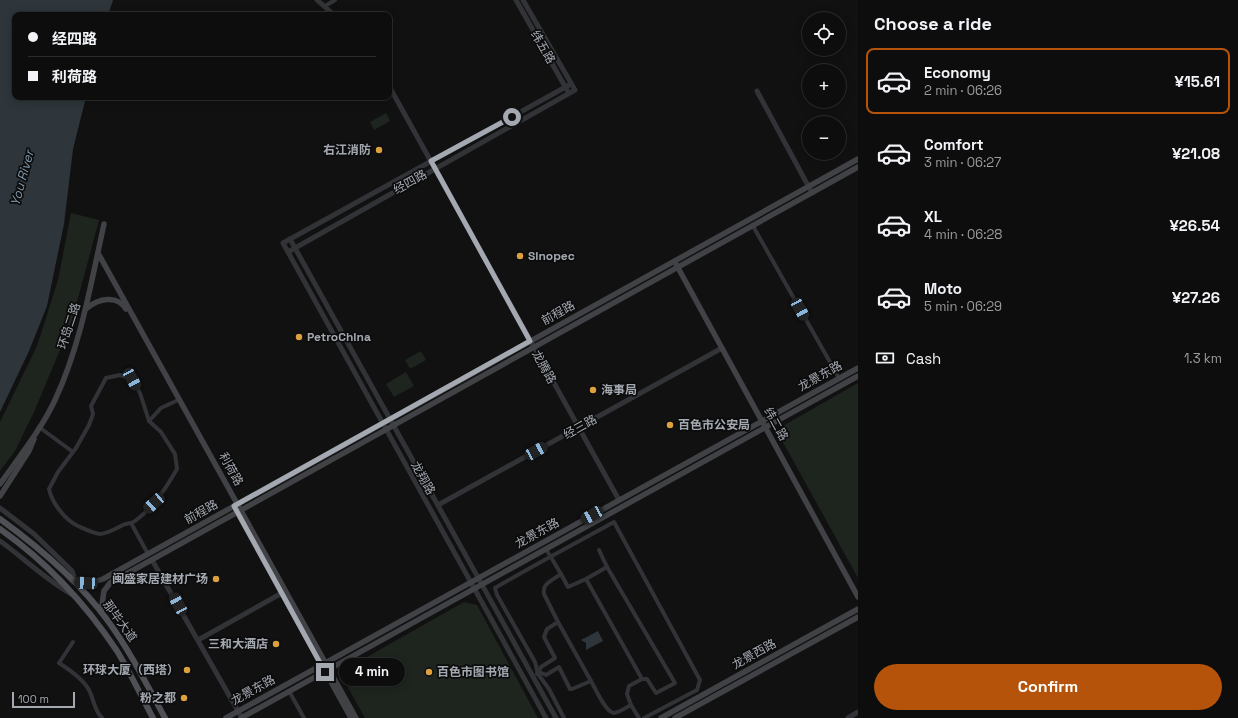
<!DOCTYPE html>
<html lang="en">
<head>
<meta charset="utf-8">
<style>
  body { margin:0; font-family:"Space Grotesk","Noto Sans SC",sans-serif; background:#161617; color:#f1f3f6; height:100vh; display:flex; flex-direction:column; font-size:15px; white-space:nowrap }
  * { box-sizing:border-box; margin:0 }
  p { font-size:13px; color:#9a9c9e }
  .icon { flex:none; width:22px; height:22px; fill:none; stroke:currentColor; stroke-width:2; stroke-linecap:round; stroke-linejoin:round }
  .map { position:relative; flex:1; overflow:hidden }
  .details { display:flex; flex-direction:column; background:#0d0d0e; width:380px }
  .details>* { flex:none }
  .banner { position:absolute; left:12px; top:12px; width:380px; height:88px; border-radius:8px; box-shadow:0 2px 10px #0003,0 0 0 1px #2d2d2e; display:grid; align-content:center; height:88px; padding:0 16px; background:#0d0d0e }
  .controls { position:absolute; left:802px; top:12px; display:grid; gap:8px }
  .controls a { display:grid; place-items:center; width:44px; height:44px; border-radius:50%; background:#0d0d0e; box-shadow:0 2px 10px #0003,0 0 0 1px #2d2d2e; font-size:20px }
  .scale { position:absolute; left:12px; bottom:10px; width:63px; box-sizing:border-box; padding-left:4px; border:2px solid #a4a9b1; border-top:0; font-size:11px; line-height:14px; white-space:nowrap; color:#a4a9b1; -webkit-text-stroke:3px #0c0c0d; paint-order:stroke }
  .end { position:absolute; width:18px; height:18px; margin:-9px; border:5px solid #a4a9b1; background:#111; box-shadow:0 0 0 2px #111 }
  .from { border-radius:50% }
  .bubble { position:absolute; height:28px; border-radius:14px; background:#0d0d0e; box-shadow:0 2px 10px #0003,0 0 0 1px #2d2d2e; font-size:13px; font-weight:800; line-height:28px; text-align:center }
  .car { position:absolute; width:12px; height:24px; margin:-12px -6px; border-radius:5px; box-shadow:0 0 3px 1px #0007; background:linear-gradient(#222 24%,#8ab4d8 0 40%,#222 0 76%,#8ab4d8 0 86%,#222 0) }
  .banner b { display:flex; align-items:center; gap:14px; height:38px; font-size:15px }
  .banner b+b { border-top:1px solid #2d2d2e }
  .banner i { width:10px; height:10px; background:#f1f3f6 }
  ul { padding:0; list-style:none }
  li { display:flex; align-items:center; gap:12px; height:66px; margin:0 8px 6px; padding:0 8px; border:2px solid transparent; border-radius:8px }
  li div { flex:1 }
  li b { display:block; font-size:15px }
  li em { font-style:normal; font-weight:800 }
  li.selected { border-color:#b45309 }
  li>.icon { width:36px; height:36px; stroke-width:1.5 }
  h2 { padding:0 16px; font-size:18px; line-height:48px }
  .pay { display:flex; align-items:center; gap:10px; height:44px; padding:0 16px; font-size:15px }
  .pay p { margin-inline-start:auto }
  .cta { display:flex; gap:8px; margin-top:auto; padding:8px 16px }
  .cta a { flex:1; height:46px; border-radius:24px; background:#b45309; color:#fff; font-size:16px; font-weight:800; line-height:46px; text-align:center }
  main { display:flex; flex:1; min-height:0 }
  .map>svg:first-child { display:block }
  .green { fill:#1e241e }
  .water { fill:#2e363b }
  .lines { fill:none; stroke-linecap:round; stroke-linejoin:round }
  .minor { stroke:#323337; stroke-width:4 }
  .tertiary { stroke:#323337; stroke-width:5 }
  .secondary { stroke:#414246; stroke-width:5.5 }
  .primary { stroke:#4f5055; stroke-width:6 }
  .route { stroke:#a4a9b1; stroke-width:5 }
  .poi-dot { fill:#dda03e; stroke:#0c0c0d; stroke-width:1.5 }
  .labels { text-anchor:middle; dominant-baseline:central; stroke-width:3.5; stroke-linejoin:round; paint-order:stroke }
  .street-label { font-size:12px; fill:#a4a9b1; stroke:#0c0c0d }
  .poi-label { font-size:12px; font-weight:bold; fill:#a4a9b1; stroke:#0c0c0d; text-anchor:end }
  .water-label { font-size:13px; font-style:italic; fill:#7e97a9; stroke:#0c0c0d }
</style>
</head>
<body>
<main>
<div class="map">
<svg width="858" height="718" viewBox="0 0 858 718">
  <rect width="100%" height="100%" fill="#111112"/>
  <g class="green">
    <path d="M386,113L390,121L374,130L370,122Z"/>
    <path d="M71,213L99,220L72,321L34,412L15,451L0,471V422L37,346L58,280Z"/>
    <path d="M421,351L426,360L410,369L405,360Z"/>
    <path d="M406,372L414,386L394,397L386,384Z"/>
    <path d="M858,383V578L779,435L781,427Z"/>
    <path d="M464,602L477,605L538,718H365L342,677L344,670Z"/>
  </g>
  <g class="water">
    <path d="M0,0H113L108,15H15V97H86L73,149L64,224L47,306L29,351L0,412Z"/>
    <path d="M598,631L603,641L586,650V643L581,640Z"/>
  </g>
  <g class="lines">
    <g class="minor">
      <path d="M325,6L335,0"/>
      <path d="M753,226L839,378"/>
      <path d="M120,375L132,379L140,393L149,421L161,432L175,454L177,469C166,488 154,507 135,521C131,524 125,523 121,526C100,537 100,536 78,526C65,520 52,503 49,489L58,472L76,448L89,425L93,414L91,406L106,378Z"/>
      <path d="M149,421L161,408L176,401"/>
      <path d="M39,427L73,452"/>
      <path d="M131,523L148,554"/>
      <path d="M599,550L607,567L675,683L656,693L647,679H642"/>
      <path d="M607,567L586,579L642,679L629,686L627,694L631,705"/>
      <path d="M561,574L568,587L586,579"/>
      <path d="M558,622L591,681"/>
      <path d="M73,642L59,663C70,670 83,679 89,690C94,700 94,710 102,718"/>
      <path d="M539,672L546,675L559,667L570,689H572L591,681C595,688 606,713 614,713C620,712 627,707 631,705L639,718"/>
      <path d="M537,674L541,667L555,658L544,637L547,629L558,622L544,594C542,583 553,580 561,574L546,549"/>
      <path d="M289,691L304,718"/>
      <path d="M564,718L549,689L538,674L535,662L497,595L495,588C534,565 574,544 614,522L700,680L697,690L644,718"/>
    </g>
    <g class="tertiary">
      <path d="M317,0L334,15"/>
      <path d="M516,0L567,90"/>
      <path d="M389,86L619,500"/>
      <path d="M757,91L812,193"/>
      <path d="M290,239L556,718"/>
      <path d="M288,252L575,90L523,0"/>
      <path d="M438,505L722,348"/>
      <path d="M0,508L34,534L72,571L76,583"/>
      <path d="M0,541C25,559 46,580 73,595"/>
      <path d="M152,560L242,718"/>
      <path d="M198,640L282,593"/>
      <path d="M546,718L283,243L571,84"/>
      <path d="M848,718L858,712"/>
    </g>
    <g class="secondary">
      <path d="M98,253L356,718"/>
      <path d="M676,264L858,597"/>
      <path d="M87,308C98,299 117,294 126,309"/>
      <path d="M0,484C19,457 41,430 55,400C81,344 91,283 104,224"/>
      <path d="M0,496L29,451L34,439"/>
      <path d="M236,510L351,718"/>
      <path d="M76,583L94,582L103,579L858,159"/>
      <path d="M101,612L104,591L110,583L858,167"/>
      <path d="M226,718L858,368"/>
      <path d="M241,718L858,376"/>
      <path d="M661,718L858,609"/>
      <path d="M675,718L858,617"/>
    </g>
    <g class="primary">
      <path d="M0,519C40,548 79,581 108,621C130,651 147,685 165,718"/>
      <path d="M0,529C47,562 85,603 117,651C130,672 141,696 153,718"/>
    </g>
  </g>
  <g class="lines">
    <path class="route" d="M325,672L234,506L530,341L431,161L512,117"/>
  </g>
  <g class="poi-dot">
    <circle cx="379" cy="150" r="4"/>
    <circle cx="520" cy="256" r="4"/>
    <circle cx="299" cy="337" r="4"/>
    <circle cx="593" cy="390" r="4"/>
    <circle cx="670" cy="425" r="4"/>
    <circle cx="216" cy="579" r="4"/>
    <circle cx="276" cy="644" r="4"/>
    <circle cx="187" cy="670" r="4"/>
    <circle cx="429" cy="672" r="4"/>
    <circle cx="184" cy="698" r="4"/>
  </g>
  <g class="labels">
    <g class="street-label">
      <text transform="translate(543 47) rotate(60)">纬五路</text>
      <text transform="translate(410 182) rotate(-29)">经四路</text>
      <text transform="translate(558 313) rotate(-29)">前程路</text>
      <text transform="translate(69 326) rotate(-72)">环岛二路</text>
      <text transform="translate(544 367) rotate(61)">龙腾路</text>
      <text transform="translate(820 376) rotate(-29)">龙景东路</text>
      <text transform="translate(776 424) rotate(61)">纬二路</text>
      <text transform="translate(580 427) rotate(-29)">经三路</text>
      <text transform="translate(231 469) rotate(61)">利荷路</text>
      <text transform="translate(423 478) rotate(61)">龙翔路</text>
      <text transform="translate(201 512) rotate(-29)">前程路</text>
      <text transform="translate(537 533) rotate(-29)">龙景东路</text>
      <text transform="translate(120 621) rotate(54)">那毕大道</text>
      <text transform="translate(754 654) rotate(-29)">龙景西路</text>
      <text transform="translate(253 690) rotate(-29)">龙景东路</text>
    </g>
    <g class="poi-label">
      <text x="371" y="150">右江消防</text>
      <text x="528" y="256" text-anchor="start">Sinopec</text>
      <text x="307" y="337" text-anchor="start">PetroChina</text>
      <text x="601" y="390" text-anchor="start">海事局</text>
      <text x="678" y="425" text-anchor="start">百色市公安局</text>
      <text x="208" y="579">闽盛家居建材广场</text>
      <text x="268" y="644">三和大酒店</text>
      <text x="179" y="670">环球大厦（西塔）</text>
      <text x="437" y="672" text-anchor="start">百色市图书馆</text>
      <text x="176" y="698">粉之都</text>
    </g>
    <g class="water-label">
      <text transform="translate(22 178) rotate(-75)">You River</text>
    </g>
  </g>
</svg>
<div class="controls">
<a><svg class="icon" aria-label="locate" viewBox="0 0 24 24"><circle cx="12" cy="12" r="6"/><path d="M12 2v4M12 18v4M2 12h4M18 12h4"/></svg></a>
<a>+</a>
<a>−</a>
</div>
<div class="scale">100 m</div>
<i class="end from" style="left:512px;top:117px"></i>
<i class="end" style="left:325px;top:672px"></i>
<div class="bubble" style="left:339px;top:658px;width:66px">4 min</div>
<i class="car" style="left:800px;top:309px;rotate:151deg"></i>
<i class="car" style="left:132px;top:379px;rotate:151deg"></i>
<i class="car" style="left:536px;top:451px;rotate:61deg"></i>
<i class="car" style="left:154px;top:503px;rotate:228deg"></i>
<i class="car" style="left:592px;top:515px;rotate:241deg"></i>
<i class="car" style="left:86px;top:583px;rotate:273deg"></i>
<i class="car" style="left:178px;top:604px;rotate:331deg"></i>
<div class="banner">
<b><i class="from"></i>经四路</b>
<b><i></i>利荷路</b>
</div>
</div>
<section class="details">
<h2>Choose a ride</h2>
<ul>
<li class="selected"><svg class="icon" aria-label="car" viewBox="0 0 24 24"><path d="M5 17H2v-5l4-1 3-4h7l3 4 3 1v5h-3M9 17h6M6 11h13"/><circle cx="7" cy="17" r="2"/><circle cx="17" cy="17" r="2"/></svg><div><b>Economy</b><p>2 min · 06:26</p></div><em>¥15.61</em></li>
<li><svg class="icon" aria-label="car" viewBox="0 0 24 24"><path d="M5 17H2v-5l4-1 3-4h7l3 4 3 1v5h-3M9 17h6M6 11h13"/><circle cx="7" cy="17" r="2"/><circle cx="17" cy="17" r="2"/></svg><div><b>Comfort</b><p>3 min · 06:27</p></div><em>¥21.08</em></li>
<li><svg class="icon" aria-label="car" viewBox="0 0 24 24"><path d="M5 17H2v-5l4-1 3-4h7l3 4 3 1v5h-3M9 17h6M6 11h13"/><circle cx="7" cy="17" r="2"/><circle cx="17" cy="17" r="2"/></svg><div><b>XL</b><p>4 min · 06:28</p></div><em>¥26.54</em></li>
<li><svg class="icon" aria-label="car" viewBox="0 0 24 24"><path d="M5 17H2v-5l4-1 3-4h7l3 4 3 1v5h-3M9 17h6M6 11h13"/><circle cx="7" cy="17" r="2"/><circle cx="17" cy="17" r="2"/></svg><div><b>Moto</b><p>5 min · 06:29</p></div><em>¥27.26</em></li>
</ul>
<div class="pay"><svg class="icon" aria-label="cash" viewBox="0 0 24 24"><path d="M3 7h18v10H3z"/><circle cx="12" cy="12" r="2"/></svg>Cash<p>1.3 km</p></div>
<div class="cta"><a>Confirm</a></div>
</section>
</main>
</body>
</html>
